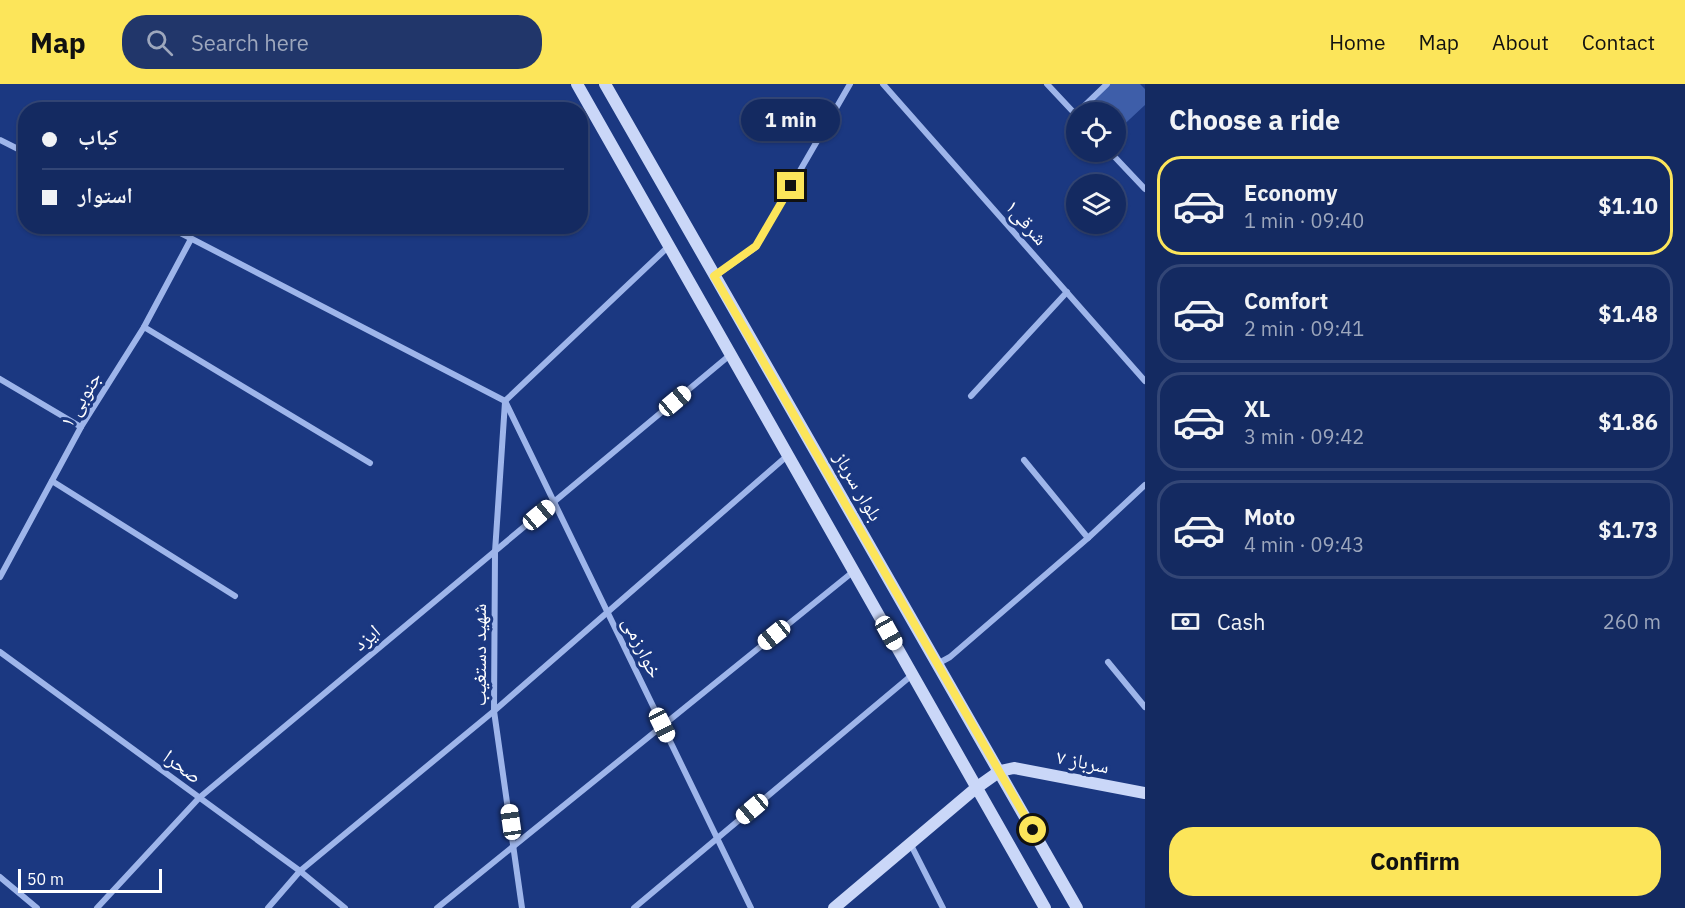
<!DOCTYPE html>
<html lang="en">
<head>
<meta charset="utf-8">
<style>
  body { margin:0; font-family:"IBM Plex Sans","Noto Naskh Arabic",sans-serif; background:#21366a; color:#f1f3f6; height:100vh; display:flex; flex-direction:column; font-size:22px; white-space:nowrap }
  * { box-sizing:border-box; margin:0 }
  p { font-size:20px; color:#9da7bd }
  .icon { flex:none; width:33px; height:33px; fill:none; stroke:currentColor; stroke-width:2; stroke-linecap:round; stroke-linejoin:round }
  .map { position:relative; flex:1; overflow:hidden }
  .sheet { display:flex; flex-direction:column; background:#142a61; width:540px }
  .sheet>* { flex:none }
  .hud { position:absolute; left:18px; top:18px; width:570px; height:132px; border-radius:24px; box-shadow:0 2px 4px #0004,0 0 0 2px #334676; display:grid; align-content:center; height:132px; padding:0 24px; background:#142a61 }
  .controls { position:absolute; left:1066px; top:18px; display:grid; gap:12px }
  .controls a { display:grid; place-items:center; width:60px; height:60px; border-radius:50%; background:#142a61; box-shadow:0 2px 4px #0004,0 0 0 2px #334676; font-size:30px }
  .scale { position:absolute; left:18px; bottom:15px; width:144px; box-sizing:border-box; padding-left:6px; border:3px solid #fff; border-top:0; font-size:16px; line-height:21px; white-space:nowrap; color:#fff; -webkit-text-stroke:4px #1b3881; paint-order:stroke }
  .end { position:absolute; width:27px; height:27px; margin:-14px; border:8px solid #fce55a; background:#111; box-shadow:0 0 0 3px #111 }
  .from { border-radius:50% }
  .bubble { position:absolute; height:42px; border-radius:21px; background:#142a61; box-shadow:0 2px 4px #0004,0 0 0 2px #334676; font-size:20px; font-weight:800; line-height:42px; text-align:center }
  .car { position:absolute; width:18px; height:36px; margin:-18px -9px; border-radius:8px; box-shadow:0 0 4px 2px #0007; background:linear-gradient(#fff 24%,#345 0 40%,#fff 0 76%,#345 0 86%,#fff 0) }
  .hud b { display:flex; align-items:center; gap:21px; height:57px; font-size:22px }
  .hud b+b { border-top:2px solid #334676 }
  .hud i { width:15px; height:15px; background:#f1f3f6 }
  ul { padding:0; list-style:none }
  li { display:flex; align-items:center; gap:18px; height:99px; margin:0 12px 9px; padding:0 12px; border:3px solid #334676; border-radius:24px }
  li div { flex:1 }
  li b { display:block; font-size:22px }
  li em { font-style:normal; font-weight:800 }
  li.current { border-color:#fce55a }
  li>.icon { width:54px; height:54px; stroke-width:1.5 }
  h2 { padding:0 24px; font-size:27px; line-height:72px }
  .pay { display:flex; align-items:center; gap:15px; height:66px; padding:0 24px; font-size:22px }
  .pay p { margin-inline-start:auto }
  .button { display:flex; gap:12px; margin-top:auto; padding:12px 24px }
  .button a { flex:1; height:69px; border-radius:24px; background:#fce55a; color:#111; font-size:24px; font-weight:800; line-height:69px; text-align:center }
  header { display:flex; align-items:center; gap:36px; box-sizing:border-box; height:84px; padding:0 30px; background:#fce55a; color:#111 }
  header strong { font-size:28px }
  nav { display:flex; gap:33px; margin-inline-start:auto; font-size:21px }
  .search { width:420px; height:54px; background:#21366a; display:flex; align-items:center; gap:15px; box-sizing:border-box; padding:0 21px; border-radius:24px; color:#9da7bd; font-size:22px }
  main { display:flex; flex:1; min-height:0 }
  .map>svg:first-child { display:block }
  .building { fill:#3e5ea9 }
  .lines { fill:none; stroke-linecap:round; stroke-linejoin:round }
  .street { stroke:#9eb5ea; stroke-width:6 }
  .secondary { stroke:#cad7f8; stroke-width:12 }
  .route { stroke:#fce55a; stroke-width:8 }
  .labels { text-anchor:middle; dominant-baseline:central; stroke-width:6; stroke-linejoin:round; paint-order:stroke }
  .street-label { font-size:20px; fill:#fff; stroke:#1b3881 }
</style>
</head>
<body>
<header>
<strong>Map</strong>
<div class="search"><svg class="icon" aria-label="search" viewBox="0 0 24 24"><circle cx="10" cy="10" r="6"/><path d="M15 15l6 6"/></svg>Search here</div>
<nav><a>Home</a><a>Map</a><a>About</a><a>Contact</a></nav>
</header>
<main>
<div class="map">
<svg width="1145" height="824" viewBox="0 0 1145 824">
  <rect width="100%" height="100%" fill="#1b3881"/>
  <path class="building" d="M1108,0H1140L1145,5V21L1116,48V28H1084Z"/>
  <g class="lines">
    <g class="street">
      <path d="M883,0L1145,297"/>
      <path d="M1047,0L1077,32"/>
      <path d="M1078,28L1107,0"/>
      <path d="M0,56L26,69"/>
      <path d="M1110,68L1145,105"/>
      <path d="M167,142L505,317"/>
      <path d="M715,192L756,163L850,0"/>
      <path d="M144,243L370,379"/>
      <path d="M0,295L81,343"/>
      <path d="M971,312L1067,208"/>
      <path d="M505,317L751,824"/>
      <path d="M505,317L669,162"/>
      <path d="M505,318L495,468L494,627L522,824"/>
      <path d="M1024,376L1088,454"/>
      <path d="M52,397L235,512"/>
      <path d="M0,493L81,343L144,243L191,155"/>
      <path d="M0,568L300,787L345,824"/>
      <path d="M1108,578L1145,623"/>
      <path d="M939,579L950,573L1088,454L1145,401"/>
      <path d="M910,759L943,824"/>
      <path d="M0,793L37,824"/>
      <path d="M97,824L199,714L730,271"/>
      <path d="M268,824L300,787L494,627L787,372"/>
      <path d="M437,824L854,487"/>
      <path d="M634,824L912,591"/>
    </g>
    <g class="secondary">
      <path d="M577,0L1045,824"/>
      <path d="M605,0L1077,824"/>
      <path d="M834,824L976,704L1000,687L1014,684L1145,709"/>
    </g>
  </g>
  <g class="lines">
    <path class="route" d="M791,102L756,162L714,192L1033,746"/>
  </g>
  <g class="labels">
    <g class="street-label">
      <text transform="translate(1027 138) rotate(49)">شرقی۱</text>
      <text transform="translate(80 315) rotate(-59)">جنوبی ۱</text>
      <text transform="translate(859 402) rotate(60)">بلوار سرباز</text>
      <text transform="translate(366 553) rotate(-40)">ایزد</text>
      <text transform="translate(643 563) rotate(64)">خوارزمی</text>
      <text transform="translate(478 571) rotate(-90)">شهید دستغیب</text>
      <text transform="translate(1083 677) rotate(11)">سرباز ۷</text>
      <text transform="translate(183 682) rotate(36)">صحرا</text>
    </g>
  </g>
</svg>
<div class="controls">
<a><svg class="icon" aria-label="locate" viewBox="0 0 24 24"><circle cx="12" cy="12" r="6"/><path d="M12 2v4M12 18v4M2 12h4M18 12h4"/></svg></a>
<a><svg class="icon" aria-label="layers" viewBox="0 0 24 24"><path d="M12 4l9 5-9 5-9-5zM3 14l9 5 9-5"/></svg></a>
</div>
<div class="scale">50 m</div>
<i class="end from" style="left:1033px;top:746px"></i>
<i class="end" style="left:791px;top:102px"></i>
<div class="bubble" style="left:741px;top:15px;width:99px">1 min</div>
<i class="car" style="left:675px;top:317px;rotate:50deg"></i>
<i class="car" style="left:539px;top:431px;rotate:50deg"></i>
<i class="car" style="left:889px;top:549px;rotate:151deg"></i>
<i class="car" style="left:774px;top:551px;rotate:231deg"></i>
<i class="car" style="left:662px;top:641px;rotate:154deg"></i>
<i class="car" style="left:752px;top:725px;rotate:230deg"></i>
<i class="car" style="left:511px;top:738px;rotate:352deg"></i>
<div class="hud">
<b><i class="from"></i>کباب</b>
<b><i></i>استوار</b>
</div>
</div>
<section class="sheet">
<h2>Choose a ride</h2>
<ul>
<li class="current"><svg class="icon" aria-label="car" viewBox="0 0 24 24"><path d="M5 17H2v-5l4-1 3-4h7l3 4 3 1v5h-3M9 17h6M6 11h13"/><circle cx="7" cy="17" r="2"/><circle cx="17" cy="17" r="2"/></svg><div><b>Economy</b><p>1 min · 09:40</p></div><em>$1.10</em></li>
<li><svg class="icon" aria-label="car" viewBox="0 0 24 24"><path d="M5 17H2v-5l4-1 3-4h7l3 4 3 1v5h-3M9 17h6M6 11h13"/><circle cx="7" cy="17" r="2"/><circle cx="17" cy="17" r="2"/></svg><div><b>Comfort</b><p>2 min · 09:41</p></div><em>$1.48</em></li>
<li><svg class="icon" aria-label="car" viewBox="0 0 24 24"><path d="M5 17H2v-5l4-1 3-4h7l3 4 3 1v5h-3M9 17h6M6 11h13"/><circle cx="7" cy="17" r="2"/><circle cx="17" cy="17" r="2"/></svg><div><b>XL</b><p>3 min · 09:42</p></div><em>$1.86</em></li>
<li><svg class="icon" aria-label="car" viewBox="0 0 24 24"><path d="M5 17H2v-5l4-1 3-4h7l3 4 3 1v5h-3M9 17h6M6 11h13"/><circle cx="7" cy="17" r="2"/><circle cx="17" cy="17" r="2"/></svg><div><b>Moto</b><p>4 min · 09:43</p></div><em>$1.73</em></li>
</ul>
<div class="pay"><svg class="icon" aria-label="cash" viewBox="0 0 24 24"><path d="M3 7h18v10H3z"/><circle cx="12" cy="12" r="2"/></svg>Cash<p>260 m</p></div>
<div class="button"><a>Confirm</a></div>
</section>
</main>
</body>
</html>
